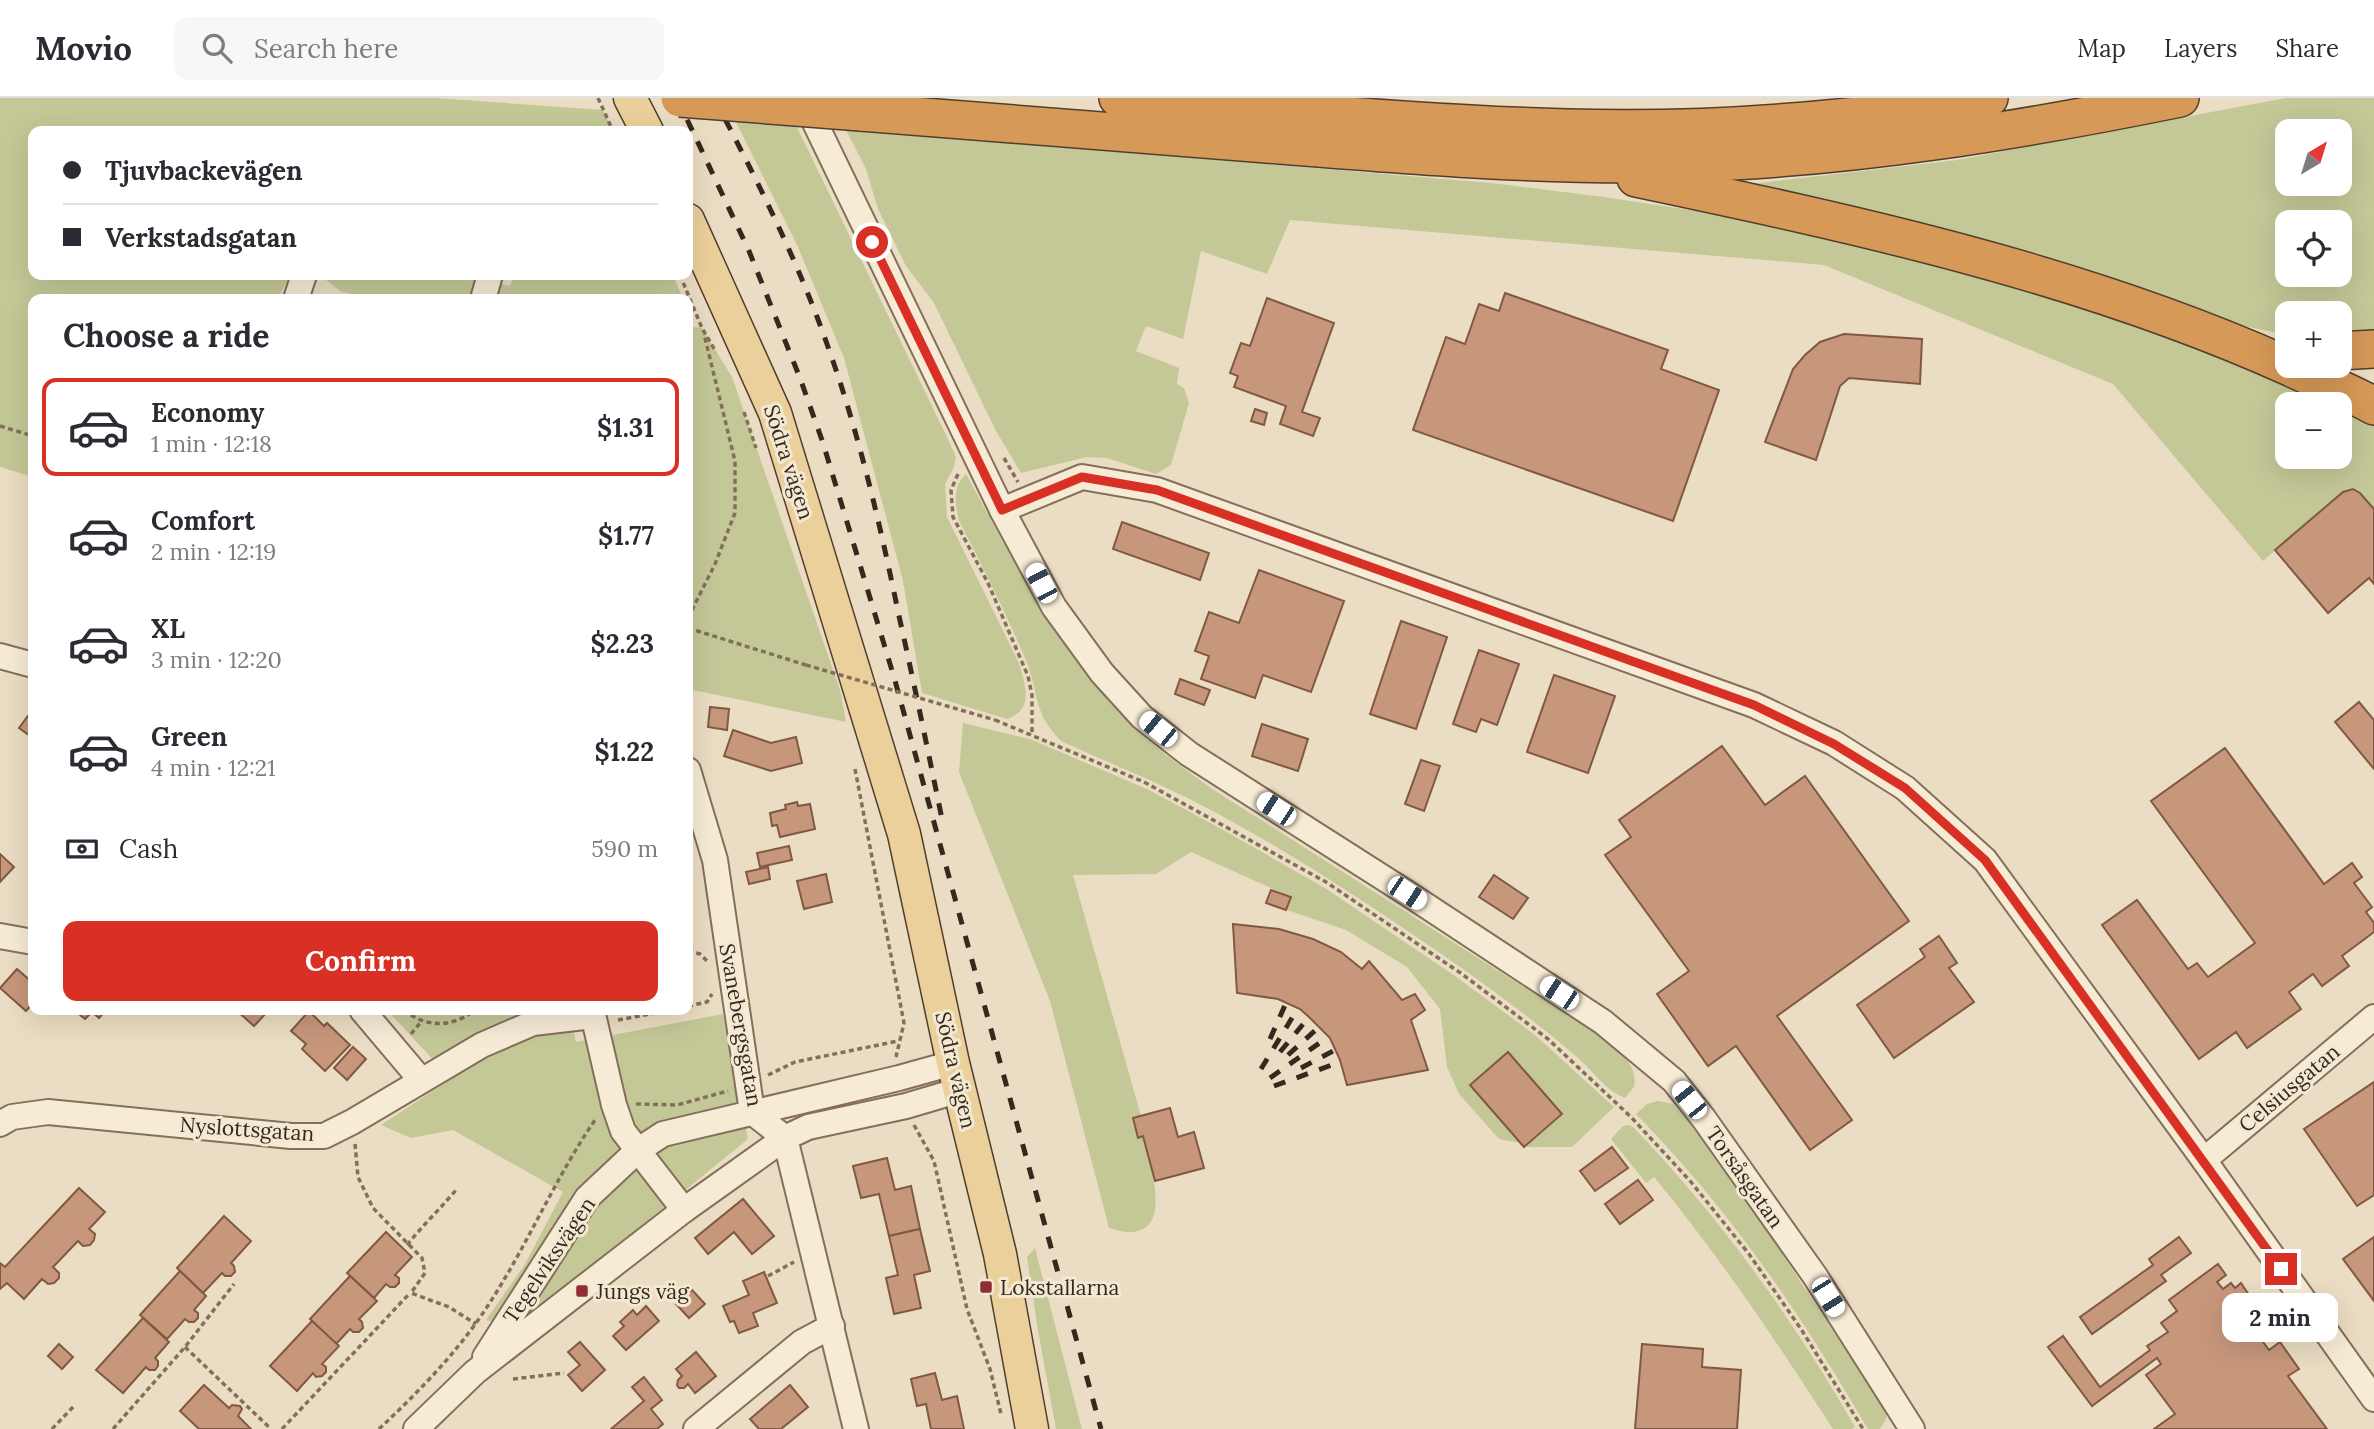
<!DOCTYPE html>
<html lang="en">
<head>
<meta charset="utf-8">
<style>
  body { margin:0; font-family:Lora,serif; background:#f7f7f7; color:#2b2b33; height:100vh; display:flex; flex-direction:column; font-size:26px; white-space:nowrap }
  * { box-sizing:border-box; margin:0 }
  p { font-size:23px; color:#7c7c81 }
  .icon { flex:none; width:38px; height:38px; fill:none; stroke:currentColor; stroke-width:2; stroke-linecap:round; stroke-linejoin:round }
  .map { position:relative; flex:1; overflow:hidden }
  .details { position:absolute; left:28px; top:196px; width:665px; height:721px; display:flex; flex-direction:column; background:#fff; border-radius:14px; box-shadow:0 7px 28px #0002 }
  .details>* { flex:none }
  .hud { position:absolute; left:28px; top:28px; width:665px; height:154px; border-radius:14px; box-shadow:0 7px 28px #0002; display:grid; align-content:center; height:154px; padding:0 35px; background:#fff }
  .needle { width:46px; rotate:38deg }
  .buttons { position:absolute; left:2275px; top:21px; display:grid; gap:14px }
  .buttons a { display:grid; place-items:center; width:77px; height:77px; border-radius:14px; background:#fff; box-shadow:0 7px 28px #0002; font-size:35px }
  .end { position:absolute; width:32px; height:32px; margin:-16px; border:9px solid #d93025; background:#fff; box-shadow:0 0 0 4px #fff }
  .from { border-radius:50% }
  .bubble { position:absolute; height:49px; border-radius:14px; background:#fff; box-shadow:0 7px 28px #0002; font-size:23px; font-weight:800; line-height:49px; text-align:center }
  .car { position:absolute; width:21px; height:42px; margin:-21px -10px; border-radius:9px; box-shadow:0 0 5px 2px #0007; background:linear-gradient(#fff 24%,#345 0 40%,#fff 0 76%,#345 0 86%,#fff 0) }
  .hud b { display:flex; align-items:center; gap:24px; height:66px; font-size:26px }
  .hud b+b { border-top:2px solid #e1e1e2 }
  .hud i { width:18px; height:18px; background:#2b2b33 }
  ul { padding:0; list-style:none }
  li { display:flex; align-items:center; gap:21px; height:98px; margin:0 14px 10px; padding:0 21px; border:4px solid transparent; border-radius:14px }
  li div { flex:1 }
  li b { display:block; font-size:26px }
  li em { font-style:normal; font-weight:800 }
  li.active { border-color:#d93025 }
  li>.icon { width:63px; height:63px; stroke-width:1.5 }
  h2 { padding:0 35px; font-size:32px; line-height:84px }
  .pay { display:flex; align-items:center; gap:18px; height:77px; padding:0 35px; font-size:26px }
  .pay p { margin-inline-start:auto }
  .action { display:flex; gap:14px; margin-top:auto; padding:14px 35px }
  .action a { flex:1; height:80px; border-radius:14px; background:#d93025; color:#fff; font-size:28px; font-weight:800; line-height:80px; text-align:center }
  header { display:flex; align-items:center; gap:42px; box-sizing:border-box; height:98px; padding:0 35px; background:#fff; border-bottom:2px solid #e1e1e2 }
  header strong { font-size:33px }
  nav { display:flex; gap:38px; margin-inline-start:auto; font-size:24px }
  .search { width:490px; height:63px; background:#f7f7f7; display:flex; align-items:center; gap:18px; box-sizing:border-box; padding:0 24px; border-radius:14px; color:#7c7c81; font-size:26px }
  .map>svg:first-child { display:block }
  .green { fill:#c4c897; fill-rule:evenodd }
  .building { fill:#c7977b; stroke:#815942; stroke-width:2 }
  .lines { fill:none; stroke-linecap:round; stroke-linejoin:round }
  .minor-casing { stroke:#846f5b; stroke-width:28 }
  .major-casing { stroke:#523e2f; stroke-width:35 }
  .highway-casing { stroke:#523e2f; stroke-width:40 }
  .path { stroke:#846f5b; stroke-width:3.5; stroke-dasharray:5 3.5; stroke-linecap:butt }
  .minor { stroke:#f6ebd5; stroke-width:24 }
  .major { stroke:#ecd09c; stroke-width:32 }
  .highway { stroke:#d69958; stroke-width:37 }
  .rail { stroke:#35281e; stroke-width:5; stroke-dasharray:12 12; stroke-linecap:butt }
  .highway-bridge-casing { stroke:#523e2f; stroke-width:40; stroke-linecap:butt }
  .path-bridge { stroke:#846f5b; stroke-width:3.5; stroke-dasharray:5 3.5; stroke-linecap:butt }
  .highway-bridge { stroke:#d69958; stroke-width:37 }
  .route { stroke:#d93025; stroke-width:9 }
  .poi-dot { fill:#8f2f33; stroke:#f3e8d2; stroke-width:2.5 }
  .labels { text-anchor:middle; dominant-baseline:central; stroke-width:6; stroke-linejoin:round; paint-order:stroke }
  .street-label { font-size:21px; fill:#35281e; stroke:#f3e8d2 }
  .poi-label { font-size:21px; fill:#35281e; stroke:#f3e8d2; text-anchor:start }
</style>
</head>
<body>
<header>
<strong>Movio</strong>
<div class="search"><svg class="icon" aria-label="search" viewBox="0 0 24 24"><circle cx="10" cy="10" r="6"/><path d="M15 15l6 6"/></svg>Search here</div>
<nav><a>Map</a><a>Layers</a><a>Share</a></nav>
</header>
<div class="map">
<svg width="2374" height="1331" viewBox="0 0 2374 1331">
  <rect width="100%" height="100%" fill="#ebddc3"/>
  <g class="green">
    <path d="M0,0H436L603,12L613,33H33V177H291L277,201H33V379L0,369Z"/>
    <path d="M2286,0H2374V239L2340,241V215H2287V237L2234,226L1733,88L1957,62ZM2287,33H2340V86H2287ZM2287,124H2340V177H2287Z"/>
    <path d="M734,20L795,25L946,337L956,359L954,369L945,386L947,419L1019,565C1025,587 1035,611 1007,621L922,595L903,483L844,260L798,149Z"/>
    <path d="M845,30L1491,85L1604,99L1730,118L1935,164L2061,201L2224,261L2332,306H2287V359H2340V310L2374,327V411L2360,395L2353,392L2343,394L2263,463L2113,286L1824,167L1290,122L1267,176L1201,153L1183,241L1146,228L1136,253L1179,270L1177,286L1184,290L1189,305L1171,367L1156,376L1107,360L1087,359L1021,375L996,333L934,205L906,168L878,111L866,71Z"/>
    <path d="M320,177H476L470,201H370L340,193Z"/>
    <path d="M516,177H673L683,201H493L498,185L509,188Z"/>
    <path d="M688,214L693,229L702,230L732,279L840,592L846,624L688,591Z"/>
    <path d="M966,376C1014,463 1060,554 1130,625C1156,651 1184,671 1214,692L1593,933C1612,949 1639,962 1634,989L1625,1000C1606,993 1592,972 1577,959C1540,927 1502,899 1463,871C1381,814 1298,759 1211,712C1162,686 1111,666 1061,643C1031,612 1040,595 1025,560C1005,514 983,468 959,423C955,406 952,389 966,376Z"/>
    <path d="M963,625L1030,641L1149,692L1218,729L1325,790L1455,878L1535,937L1614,1009L1572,1049H1524L1562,1016L1508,954L1521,1045L1499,1041L1459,996L1447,969L1440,911L1407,869L1346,832L1287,812L1291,799L1191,754L1156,776L1073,777L1141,1018L1133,1020L1139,1039L1143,1038C1149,1063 1174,1132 1131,1134C1124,1135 1115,1131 1109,1130L1050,903L959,674Z"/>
    <path d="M387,912H569L576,944L723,916L748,1041L515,1231L486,1222L525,1166L563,1094L453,1032L411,1040L381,1027L451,981Z"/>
    <path d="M1658,1003L1673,1006L1706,1045L1736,1086L1887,1315L1886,1321L1880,1331H1868C1800,1215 1731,1113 1636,1016L1647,1006Z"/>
    <path d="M1629,1027L1633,1029C1720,1119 1793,1221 1855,1329L1852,1331H1833C1777,1244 1720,1159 1654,1079L1646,1085L1611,1041L1623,1028Z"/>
    <path d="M1035,1150L1082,1331H1056L1037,1227L1027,1159Z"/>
  </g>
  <g class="building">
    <path d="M1505,195L1668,252L1661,271L1719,292L1673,423L1413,332L1446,239L1465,246L1479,206L1499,213Z"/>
    <path d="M1267,200L1334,225L1302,314L1320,320L1313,338L1280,326L1286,308L1234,289L1238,278L1230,275L1241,245L1250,248Z"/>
    <path d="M1844,236L1922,241L1920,286L1849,280L1840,288L1816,362L1765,344L1793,271L1805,257L1820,244Z"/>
    <path d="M1255,311L1267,315L1264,327L1251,323Z"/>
    <path d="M2353,391L2360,395L2374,411V486L2369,480L2328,515L2275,452L2343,394Z"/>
    <path d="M1122,424L1209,455L1200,482L1113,451Z"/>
    <path d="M1259,472L1344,503L1311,594L1263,577L1255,600L1201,581L1209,558L1195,553L1209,514L1239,525Z"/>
    <path d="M1401,523L1447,539L1416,631L1370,616Z"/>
    <path d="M1479,552L1519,566L1497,627L1481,621L1476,634L1453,626Z"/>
    <path d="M1554,577L1615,598L1588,675L1527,654Z"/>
    <path d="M1180,581L1210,592L1204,607L1175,596Z"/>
    <path d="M2359,604L2374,622V671L2335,624Z"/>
    <path d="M710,609L729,611L727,632L708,629Z"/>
    <path d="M33,611V640L19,630Z"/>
    <path d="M1262,626L1308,641L1298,673L1252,658Z"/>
    <path d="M733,632L771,645L796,639L802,665L771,673L724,658Z"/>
    <path d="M1722,648L1765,707L1805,678L1909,823L1777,918L1852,1022L1810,1052L1736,948L1708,968L1657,896L1689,873L1605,757L1631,739L1619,722Z"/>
    <path d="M2225,650L2324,786L2352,765L2362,779L2354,785L2372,809L2366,814L2374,825V834L2342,858L2349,868L2322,888L2313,876L2289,894L2301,911L2247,950L2236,934L2199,961L2102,827L2137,802L2188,871L2197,865L2208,879L2255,845L2151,703Z"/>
    <path d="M1421,662L1440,668L1424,713L1405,706Z"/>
    <path d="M797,704L798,708L810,706L815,731L780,739L777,727L772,728L770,715L786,711L785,707Z"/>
    <path d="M789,748L792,762L760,769L757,755Z"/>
    <path d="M0,756L14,769L0,784Z"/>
    <path d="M768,769L770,781L749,786L746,774Z"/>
    <path d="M826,776L832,804L804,811L797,783Z"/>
    <path d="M1494,777L1528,800L1513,821L1479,799Z"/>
    <path d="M1271,792L1291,799L1286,812L1266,805Z"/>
    <path d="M1233,826L1279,831L1313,841L1341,854L1362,871L1369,863L1402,902L1415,896L1425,912L1411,922L1428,972L1347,987L1340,962L1330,940L1309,919L1300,911L1278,901L1237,895Z"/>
    <path d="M1939,838L1957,865L1949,870L1974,904L1894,960L1857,907L1925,859L1920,851Z"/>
    <path d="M17,871L33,885V905L26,913L0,890Z"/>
    <path d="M74,912H106L99,920L92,914L85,921Z"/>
    <path d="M236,912H269L254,928Z"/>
    <path d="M309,913L324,928L327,925L350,947L325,973L302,951L306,946L291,933Z"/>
    <path d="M353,949L366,961L347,982L334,970Z"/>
    <path d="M1508,954L1562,1016L1524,1049L1470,987Z"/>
    <path d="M2374,984V1097L2357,1108L2304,1031Z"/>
    <path d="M1170,1010L1178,1039L1194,1034L1204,1070L1155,1083L1143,1038L1138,1040L1133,1020Z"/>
    <path d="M1612,1049L1628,1070L1595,1093L1580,1073Z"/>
    <path d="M887,1060L895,1092L911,1088L920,1131L889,1138L879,1096L861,1100L853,1068Z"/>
    <path d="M1638,1082L1653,1102L1620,1126L1605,1106Z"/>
    <path d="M79,1090L105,1114L89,1131L95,1136L94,1142L90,1147L83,1148L78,1143L53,1169L59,1175V1180L54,1185L48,1186L42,1181L24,1201L7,1185L0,1191V1165L5,1169Z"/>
    <path d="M743,1101L774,1138L752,1156L734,1134L708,1156L695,1140Z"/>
    <path d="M224,1118L251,1143L231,1165L234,1168L235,1174L231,1178H225L222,1175L203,1195L177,1170Z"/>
    <path d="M920,1131L930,1173L914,1177L921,1210L894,1216L886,1180L898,1177L889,1138Z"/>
    <path d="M386,1134L412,1159L395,1177L399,1180V1185L395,1189H390L386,1186L374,1200L347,1175Z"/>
    <path d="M2179,1139L2191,1155L2161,1177L2166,1183L2092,1236L2080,1219L2153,1167L2149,1161Z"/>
    <path d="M2374,1139V1203L2343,1161Z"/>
    <path d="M2218,1166L2226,1177L2217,1184L2223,1191L2231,1185L2235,1190L2241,1185L2249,1197L2244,1201L2258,1220L2250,1226L2269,1252L2280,1244L2299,1271L2288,1278L2327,1331H2154L2175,1316L2146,1277L2161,1266L2157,1260L2092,1308L2048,1249L2063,1238L2100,1289L2150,1252L2147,1248L2168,1234L2161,1225L2177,1213L2169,1202Z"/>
    <path d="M180,1173L206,1198L194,1212L198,1215V1220L194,1224H189L185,1221L167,1241L140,1217Z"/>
    <path d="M764,1174L777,1205L753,1215L758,1228L739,1235L734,1223L730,1224L723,1208L749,1197L743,1183Z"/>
    <path d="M350,1178L377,1203L359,1221L362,1224L363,1230L359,1234H353L350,1231L336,1246L310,1221Z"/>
    <path d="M692,1192L705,1206L689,1220L676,1206Z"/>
    <path d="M646,1208L659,1223L626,1252L613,1238L624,1228L620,1224L633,1212L637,1217Z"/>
    <path d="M143,1220L169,1244L155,1260L158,1263V1268L155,1272H149L146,1269L123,1295L96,1272Z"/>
    <path d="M312,1223L339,1248L322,1266L326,1269V1274L322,1278L316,1279L313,1275L297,1293L270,1268Z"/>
    <path d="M580,1244L605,1272L582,1293L568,1277L580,1267L568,1254Z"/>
    <path d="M59,1246L73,1259L62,1271L48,1258Z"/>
    <path d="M1642,1246L1703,1251L1702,1269L1741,1272L1737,1331H1635Z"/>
    <path d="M696,1254L716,1278L695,1295L688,1286L684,1290H679L677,1287L678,1282L682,1278L676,1271Z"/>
    <path d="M935,1275L942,1302L957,1298L964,1331H931L926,1306L917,1308L911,1281Z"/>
    <path d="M644,1279L662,1302L651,1311L663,1326L657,1331H611L644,1303L632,1289Z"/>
    <path d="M204,1287L229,1310L232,1307L240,1308L242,1311L238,1318L251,1331H199L180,1313Z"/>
    <path d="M790,1287L808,1309L781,1331H759L750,1321Z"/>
  </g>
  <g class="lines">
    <defs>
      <g id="minor">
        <path d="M803,0L1002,412L1054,509L1102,575L1142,619L1189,656L1407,795L1603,924L1674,983L1704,1021L1815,1178L1912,1331"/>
        <path d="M296,201L304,177"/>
        <path d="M483,201L490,177"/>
        <path d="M1002,412L1082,379L1157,392L1754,607L1834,645L1905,690L1985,762L2204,1062L2374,1301"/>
        <path d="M0,558L33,567"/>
        <path d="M688,672L715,762L752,1014L785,1040L856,1331"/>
        <path d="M0,838L33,844"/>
        <path d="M362,912L421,982"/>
        <path d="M592,912L614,1007L623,1033L684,1112"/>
        <path d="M0,1026L12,1019L48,1014L291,1038H324L352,1024L482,947L533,925L593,918"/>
        <path d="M2204,1062L2374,919"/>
        <path d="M485,1259L587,1100L637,1053L663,1036L899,980L953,965"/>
        <path d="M416,1331L475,1274L684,1112L785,1040L808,1029L906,1008L960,992"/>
        <path d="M696,1331L802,1244L832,1228"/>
      </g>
      <g id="major">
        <path d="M630,0L647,33"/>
        <path d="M688,122L775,315L904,736L953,965L1000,1156L1032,1331"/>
      </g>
      <g id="highway">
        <path d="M1118,0C1268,11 1417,26 1567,30C1708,34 1849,23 1989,0"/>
        <path d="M861,14C997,24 1132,35 1267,46C1406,57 1546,69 1686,65C1852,60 2017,33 2180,0"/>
        <path d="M1636,80C1859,127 2084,176 2292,270C2319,283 2348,293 2374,308"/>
        <path d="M2340,253L2374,251"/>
      </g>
    </defs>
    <use href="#minor" class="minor-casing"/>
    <use href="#major" class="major-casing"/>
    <use href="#highway" class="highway-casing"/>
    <g class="path">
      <path d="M598,0L613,33"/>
      <path d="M680,177L702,230L716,254"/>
      <path d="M744,314L756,350"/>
      <path d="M0,328L33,338"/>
      <path d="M1004,360L1018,384"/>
      <path d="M958,376L951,392L953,419L988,485L1028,578L1032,597V636"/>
      <path d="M688,520L715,466L735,415V363L704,236"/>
      <path d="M688,530L806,567"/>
      <path d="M995,622L1144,684L1326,784L1462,876L1548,941L1631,1019L1691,1084L1749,1156L1801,1231L1863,1331"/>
      <path d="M855,671L904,925L896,959"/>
      <path d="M688,853L700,856L707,863"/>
      <path d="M688,908L707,904L712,896"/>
      <path d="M404,912C426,930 452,930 475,912"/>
      <path d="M618,922L671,912"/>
      <path d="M411,936L421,924"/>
      <path d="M768,977L795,964L898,943"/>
      <path d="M636,1006L677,1007L728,993"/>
      <path d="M914,1027L934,1063L967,1211L990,1271L1001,1316"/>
      <path d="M355,1046L358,1079L373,1110L422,1160L425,1175L411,1195L449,1209L476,1226"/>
      <path d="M407,1147C423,1127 440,1111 456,1092"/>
      <path d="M768,1178L794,1164"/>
      <path d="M185,1249L271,1331"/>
      <path d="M513,1281L564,1275"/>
      <path d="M52,1331L74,1308"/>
      <path d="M113,1331L185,1249L234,1186"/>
      <path d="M282,1331L410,1195"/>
      <path d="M379,1331C414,1298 448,1264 476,1225C522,1161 551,1086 595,1022"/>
    </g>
    <use href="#minor" class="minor"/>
    <use href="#major" class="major"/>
    <use href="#highway" class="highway"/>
    <g class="rail">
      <path d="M677,0L749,153L800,280L823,345L894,579L1101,1331"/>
      <path d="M714,0C756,80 797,161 827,246C859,335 880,426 899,518C914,585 928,653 942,721"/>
      <path d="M1270,941L1286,905"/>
      <path d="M1280,954L1309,919"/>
      <path d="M1288,957L1319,929"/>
      <path d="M1301,970L1335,952"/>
      <path d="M1261,971L1298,910"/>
      <path d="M1270,980L1328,939"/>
      <path d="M1274,988L1340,964"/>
    </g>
    <defs>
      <path id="highway-bridge" d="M680,0L861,14"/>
    </defs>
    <use href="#highway-bridge" class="highway-bridge-casing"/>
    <path class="path-bridge" d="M806,567L995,622"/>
    <use href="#highway-bridge" class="highway-bridge"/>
  </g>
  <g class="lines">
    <path class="route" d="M872,144L1002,412L1082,379L1157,392L1754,607L1834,646L1905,690L1985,762L2281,1171"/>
  </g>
  <g class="poi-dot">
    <rect x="979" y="1182" width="14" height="14" rx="3.5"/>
    <rect x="575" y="1186" width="14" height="14" rx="3.5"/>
  </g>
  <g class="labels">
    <g class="street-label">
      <text transform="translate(789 364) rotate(72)">Södra vägen</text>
      <text transform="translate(741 927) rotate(80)">Svanebergsgatan</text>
      <text transform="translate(956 972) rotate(77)">Södra vägen</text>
      <text transform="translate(2289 990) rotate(-40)">Celsiusgatan</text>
      <text transform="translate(247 1031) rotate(4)">Nyslottsgatan</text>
      <text transform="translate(1745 1079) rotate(55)">Torsåsgatan</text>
      <text transform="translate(549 1162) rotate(-56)">Tegelviksvägen</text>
    </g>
    <g class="poi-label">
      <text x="1000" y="1189">Lokstallarna</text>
      <text x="596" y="1193">Jungs väg</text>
    </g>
  </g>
</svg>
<div class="buttons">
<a><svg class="needle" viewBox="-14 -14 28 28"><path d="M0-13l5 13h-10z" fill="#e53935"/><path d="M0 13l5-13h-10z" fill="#7c7c81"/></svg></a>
<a><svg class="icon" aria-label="locate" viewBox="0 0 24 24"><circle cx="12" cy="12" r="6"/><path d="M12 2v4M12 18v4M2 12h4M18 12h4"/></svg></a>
<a>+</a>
<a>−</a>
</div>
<i class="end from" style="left:872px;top:144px"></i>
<i class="end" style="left:2281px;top:1171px"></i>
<div class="bubble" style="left:2222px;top:1195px;width:116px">2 min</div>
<i class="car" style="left:1041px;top:485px;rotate:332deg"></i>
<i class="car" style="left:1158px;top:631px;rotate:309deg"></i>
<i class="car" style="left:1276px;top:711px;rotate:303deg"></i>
<i class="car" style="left:1407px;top:795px;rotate:123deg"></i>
<i class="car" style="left:1559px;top:895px;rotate:303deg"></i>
<i class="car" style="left:1689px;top:1002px;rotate:321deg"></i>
<i class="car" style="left:1828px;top:1199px;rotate:148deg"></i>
<div class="hud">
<b><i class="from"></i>Tjuvbackevägen</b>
<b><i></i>Verkstadsgatan</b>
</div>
<section class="details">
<h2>Choose a ride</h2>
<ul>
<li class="active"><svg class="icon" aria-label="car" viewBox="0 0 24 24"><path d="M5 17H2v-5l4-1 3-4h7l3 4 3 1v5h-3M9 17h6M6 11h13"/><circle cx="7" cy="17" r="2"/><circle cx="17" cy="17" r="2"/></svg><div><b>Economy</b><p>1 min · 12:18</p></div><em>$1.31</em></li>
<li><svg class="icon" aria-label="car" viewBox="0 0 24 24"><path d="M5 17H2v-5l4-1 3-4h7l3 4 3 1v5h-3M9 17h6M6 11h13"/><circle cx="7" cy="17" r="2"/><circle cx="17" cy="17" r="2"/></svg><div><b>Comfort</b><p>2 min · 12:19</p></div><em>$1.77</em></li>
<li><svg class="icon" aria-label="car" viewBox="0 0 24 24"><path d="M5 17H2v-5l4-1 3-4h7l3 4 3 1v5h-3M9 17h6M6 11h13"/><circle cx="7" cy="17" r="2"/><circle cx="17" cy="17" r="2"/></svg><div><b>XL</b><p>3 min · 12:20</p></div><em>$2.23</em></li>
<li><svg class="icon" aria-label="car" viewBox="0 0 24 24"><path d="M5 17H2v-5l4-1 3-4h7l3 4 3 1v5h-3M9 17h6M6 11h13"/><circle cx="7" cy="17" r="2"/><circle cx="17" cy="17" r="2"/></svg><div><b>Green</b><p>4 min · 12:21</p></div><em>$1.22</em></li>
</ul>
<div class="pay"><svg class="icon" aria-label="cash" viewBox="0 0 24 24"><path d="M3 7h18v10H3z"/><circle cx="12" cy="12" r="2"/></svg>Cash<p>590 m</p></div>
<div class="action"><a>Confirm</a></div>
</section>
</div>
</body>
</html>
